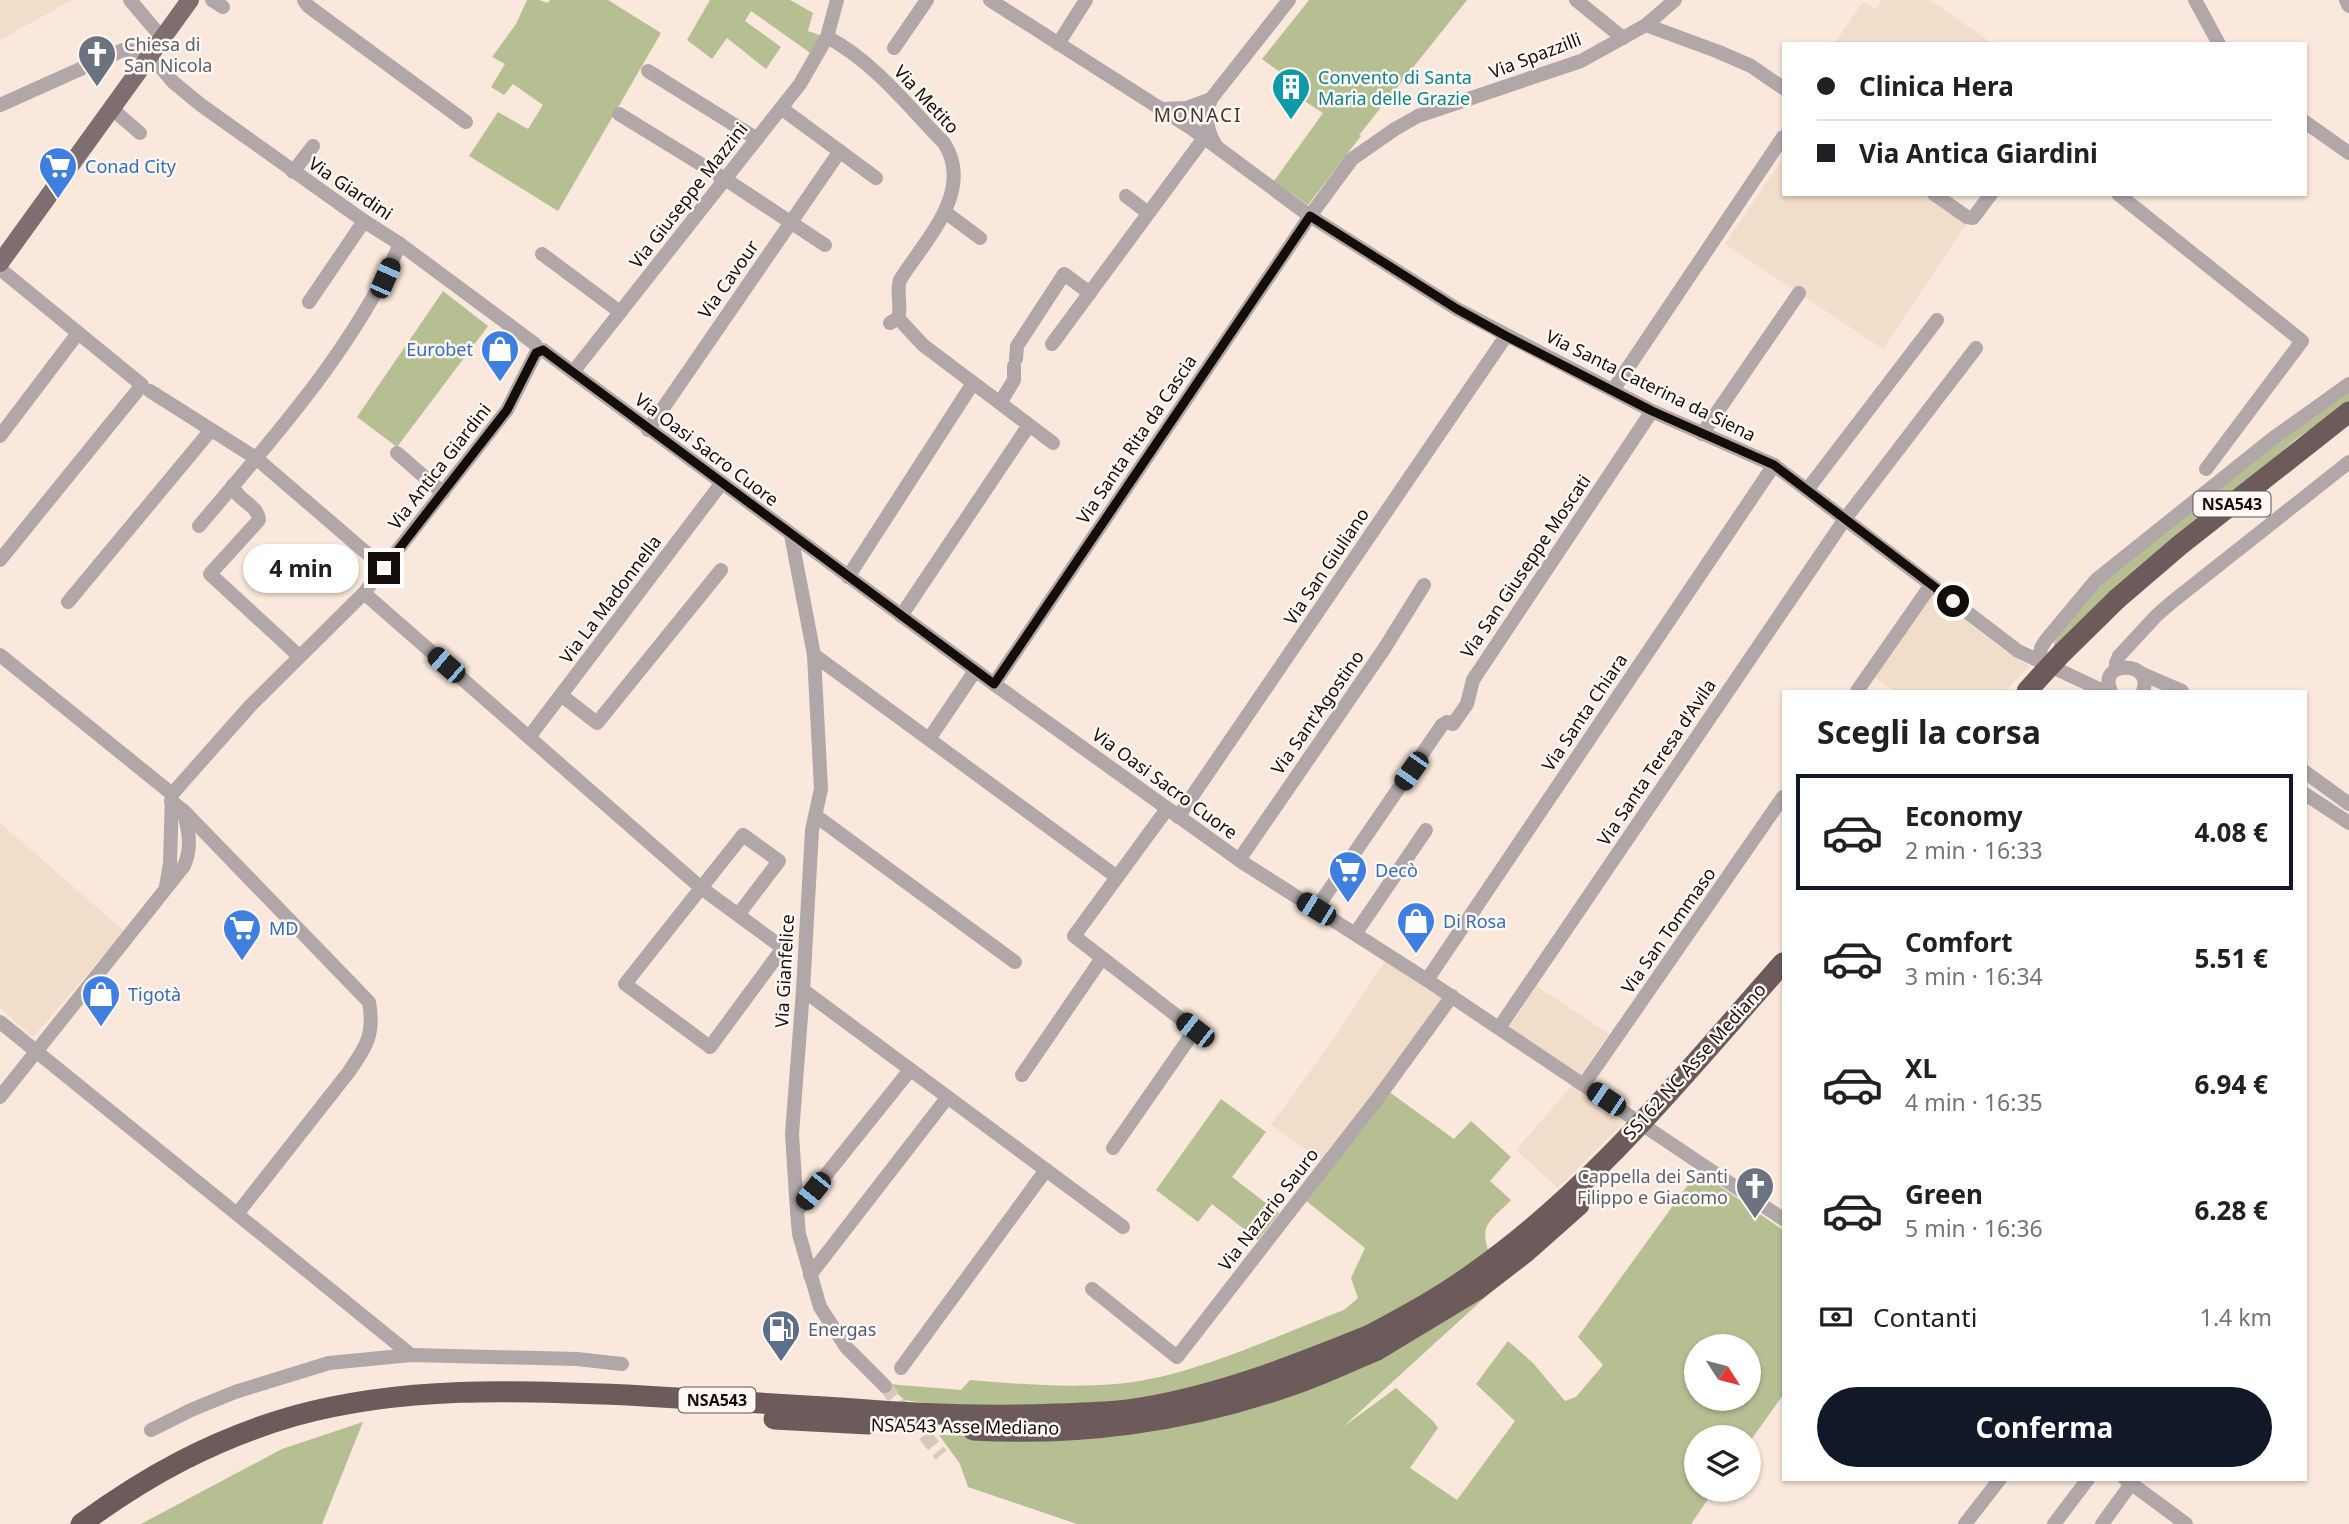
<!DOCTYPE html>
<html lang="it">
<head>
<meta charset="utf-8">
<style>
  body { margin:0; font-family:"Noto Sans",sans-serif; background:#f6f6f6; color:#202124; height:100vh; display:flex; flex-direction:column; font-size:26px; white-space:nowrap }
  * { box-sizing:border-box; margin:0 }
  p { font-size:23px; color:#757577 }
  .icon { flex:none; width:38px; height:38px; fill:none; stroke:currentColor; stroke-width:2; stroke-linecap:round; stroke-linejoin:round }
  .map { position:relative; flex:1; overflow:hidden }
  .panel { position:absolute; left:1782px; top:690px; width:525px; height:791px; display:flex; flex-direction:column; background:#fff; border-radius:0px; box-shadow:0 2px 5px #0004 }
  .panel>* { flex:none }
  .hud { position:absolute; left:1782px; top:42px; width:525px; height:154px; border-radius:0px; box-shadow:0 2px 5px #0004; display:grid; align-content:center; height:154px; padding:0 35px; background:#fff }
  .needle { width:46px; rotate:126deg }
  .controls { position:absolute; left:1684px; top:1334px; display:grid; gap:14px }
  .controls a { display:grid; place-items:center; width:77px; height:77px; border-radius:50%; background:#fff; box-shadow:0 2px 5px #0004; font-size:35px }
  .end { position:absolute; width:32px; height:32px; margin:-16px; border:9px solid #140e0a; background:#fff; box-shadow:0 0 0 4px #fff }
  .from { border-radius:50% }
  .bubble { position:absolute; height:49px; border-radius:24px; background:#fff; box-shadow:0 2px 5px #0004; font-size:23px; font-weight:700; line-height:49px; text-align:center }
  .car { position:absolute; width:21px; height:42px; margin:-21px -10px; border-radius:9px; box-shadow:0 0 5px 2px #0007; background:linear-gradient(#222 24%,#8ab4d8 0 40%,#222 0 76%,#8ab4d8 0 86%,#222 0) }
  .hud b { display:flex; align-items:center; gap:24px; height:66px; font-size:26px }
  .hud b+b { border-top:2px solid #e0e0e0 }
  .hud i { width:18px; height:18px; background:#202124 }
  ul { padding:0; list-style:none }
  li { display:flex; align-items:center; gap:21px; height:116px; margin:0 14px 10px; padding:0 21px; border:4px solid transparent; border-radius:0px }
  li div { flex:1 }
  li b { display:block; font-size:26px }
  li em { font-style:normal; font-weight:700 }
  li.on { border-color:#111827 }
  li>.icon { width:63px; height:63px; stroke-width:1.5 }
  h2 { padding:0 35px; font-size:32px; line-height:84px }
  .pay { display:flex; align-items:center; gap:18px; height:77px; padding:0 35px; font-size:26px }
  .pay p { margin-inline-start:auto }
  .primary-button { display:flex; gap:14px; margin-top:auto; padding:14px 35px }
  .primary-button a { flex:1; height:80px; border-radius:42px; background:#111827; color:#fff; font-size:28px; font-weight:700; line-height:80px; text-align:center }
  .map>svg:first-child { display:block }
  .built { fill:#f2dcca }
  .green { fill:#b6bf92; fill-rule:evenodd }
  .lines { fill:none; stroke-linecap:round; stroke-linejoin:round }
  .minor-tunnel { stroke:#d7c7bc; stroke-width:14; stroke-dasharray:14 7; stroke-linecap:butt }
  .minor { stroke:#b1a7a8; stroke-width:14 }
  .major { stroke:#7f6e6f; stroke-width:18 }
  .highway { stroke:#6d5a5b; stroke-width:21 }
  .highway-bridge { stroke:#6d5a5b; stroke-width:21 }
  .route { stroke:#140e0a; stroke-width:9 }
  .labels { text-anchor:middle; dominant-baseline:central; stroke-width:5; stroke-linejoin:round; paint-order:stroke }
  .shield { fill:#fef7f2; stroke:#5a5450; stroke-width:2 }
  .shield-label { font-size:16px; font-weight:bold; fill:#140e0a }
  .worship-label { font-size:18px; fill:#5b616d; stroke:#fef7f2; text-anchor:start }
  .street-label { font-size:18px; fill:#140e0a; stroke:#fef7f2 }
  .culture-label { font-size:18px; fill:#0d838f; stroke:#fef7f2; text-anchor:start }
  .shop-label { font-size:18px; fill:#366cbe; stroke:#fef7f2; text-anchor:start }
  .service-label { font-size:18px; fill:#4e5e75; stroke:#fef7f2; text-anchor:start }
  .neighbourhood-label { font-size:19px; letter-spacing:2px; fill:#44372c; stroke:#fef7f2 }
</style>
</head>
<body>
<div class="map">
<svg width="2349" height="1524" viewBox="0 0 2349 1524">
  <rect width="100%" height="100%" fill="#f9e8db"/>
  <g class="built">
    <path d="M0,0H72L0,40Z"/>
    <path d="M1882,0H1930L1993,44H1834L1863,2L1875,9Z"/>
    <path d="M1783,158V194H1946L1973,214L1883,349L1725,244Z"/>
    <path d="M1930,594L2005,651L2029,666L2006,691H1894L1873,676Z"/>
    <path d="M0,823L124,931L33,1037L0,1008Z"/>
    <path d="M1387,958L1454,1002L1331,1167L1271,1125L1331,1043Z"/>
    <path d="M1537,986L1609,1034L1579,1077L1508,1029Z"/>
    <path d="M1576,1081L1629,1117L1558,1188L1516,1150Z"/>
  </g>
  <g class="green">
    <path d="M527,0H539L548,3L550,0H608L661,33L558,211L469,156L498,112L528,129L543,105L513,84L504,95L491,87L505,64L492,57L516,24Z"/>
    <path d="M710,0H790L813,13L808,31L822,36L813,55L751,11L745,21L781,47L766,69L727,38L712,59L687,40Z"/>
    <path d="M1309,0H1467L1359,135L1361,136L1308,205L1274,181L1323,113L1275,82L1281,73L1262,59Z"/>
    <path d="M443,291L488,326L397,447L357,417Z"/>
    <path d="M2349,388V403L2296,439L2054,650V643L2062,629L2081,603L2139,550Z"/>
    <path d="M1388,1091L1454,1139L1471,1121L1511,1157L1490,1181L1511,1200C1504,1208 1491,1217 1487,1226C1480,1243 1496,1267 1503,1281L1343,1427L1396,1388L1433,1421L1438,1428L1410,1468L1457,1500L1515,1421L1476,1384L1508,1341L1533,1363L1565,1401L1576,1397L1603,1365L1578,1337L1698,1171L1783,1230V1395L1748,1444V1437H1696V1489H1715L1691,1524H1077L968,1487L960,1464L939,1435L1032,1437L1238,1379L1136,1399L1083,1405L947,1406L904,1400L888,1384L961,1390L970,1380C1018,1384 1066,1388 1115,1384C1186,1379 1276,1336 1344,1310L1358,1298L1351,1278L1365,1248L1305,1200ZM1696,1346H1748V1398H1696Z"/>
    <path d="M1221,1099L1266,1132L1232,1177L1279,1213L1258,1240L1212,1204L1198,1222L1156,1190Z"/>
    <path d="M363,1422L322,1524H141L282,1449Z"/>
  </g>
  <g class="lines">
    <path class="minor-tunnel" d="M885,1386L941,1455"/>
    <g class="minor">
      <path d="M130,0L163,39"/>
      <path d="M212,0L223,7"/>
      <path d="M304,0L308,6L466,122"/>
      <path d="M990,0L1191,128L1310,216L1457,309L1652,411L1774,465L2018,651L2099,689L2110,690"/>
      <path d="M1576,0L1623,38"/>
      <path d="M2195,0L2219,44"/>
      <path d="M2346,0L2349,6"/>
      <path d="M1646,25L1719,52L1751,66L1783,88"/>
      <path d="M827,37C873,61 908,106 944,143C975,191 925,240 900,280C896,293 902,306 898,318L890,323"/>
      <path d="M1058,44L1086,0"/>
      <path d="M894,48L927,0"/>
      <path d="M648,71L757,139"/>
      <path d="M0,105L123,50L141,51L151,56L173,82L201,105L364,221L400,244L535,344"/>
      <path d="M781,108L876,178"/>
      <path d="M112,109L140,133"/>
      <path d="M1162,109L1186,108L1211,99"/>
      <path d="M619,114L725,179L825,245"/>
      <path d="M2305,122L2349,153"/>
      <path d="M1215,144C1207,130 1204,114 1211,99L1289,0"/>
      <path d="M293,172L313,146"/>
      <path d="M1934,194L1967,217L1973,218L1991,194"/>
      <path d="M2118,194L2302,341L2206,469"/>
      <path d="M1126,196L1148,213"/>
      <path d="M945,212L980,238"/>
      <path d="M542,254L620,312"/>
      <path d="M0,269L142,385L0,560"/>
      <path d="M309,302L364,221"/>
      <path d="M898,318L923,345L1053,443"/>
      <path d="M1052,344L1204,138"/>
      <path d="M543,350L994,684L1242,862L1427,980L1783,1219"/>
      <path d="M1016,359L1017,346L1064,274L1090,293"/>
      <path d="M573,372L800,84L827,37L837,0"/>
      <path d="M1613,390L1783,137"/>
      <path d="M150,391L256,458L384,568"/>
      <path d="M1000,403L1014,380V366"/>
      <path d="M648,430L840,151"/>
      <path d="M1702,434L1799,293"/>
      <path d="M0,436L78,333"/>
      <path d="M397,453L443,493"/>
      <path d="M233,485C236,501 258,504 259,520L210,574L299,656"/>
      <path d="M1807,490L1937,320"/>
      <path d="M199,526C273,438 353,350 400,244"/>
      <path d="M791,535L814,655L821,789L812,830L803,990L792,1134L797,1211L799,1234L820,1307L846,1347L885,1386"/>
      <path d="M848,577L973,383"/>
      <path d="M364,593L700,887L783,948L710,1047L625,984L743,835L779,861L738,915"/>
      <path d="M68,602L211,430"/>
      <path d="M901,616L1029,425"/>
      <path d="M0,655L172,794"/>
      <path d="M814,655L1117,877"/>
      <path d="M2039,661L2041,648L2046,640L2096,580L2272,439L2349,384"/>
      <path d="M2117,669L2116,663L2119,656L2157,615L2172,602L2349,462"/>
      <path d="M2140,673L2182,691"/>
      <path d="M994,684L1310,216L1352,159L1395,129L1418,116L1581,61L1646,25L1675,0"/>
      <path d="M1857,691L1931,585"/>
      <path d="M2111,691C2096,660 2155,660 2143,691"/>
      <path d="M561,695L597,723L721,570"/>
      <path d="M529,737L721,484"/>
      <path d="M929,739L975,671"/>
      <path d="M2305,772L2349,804"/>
      <path d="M2305,794L2349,823"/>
      <path d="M171,801L184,811L369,1002C375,1035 366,1047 348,1073L237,1214"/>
      <path d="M816,816L1015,962"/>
      <path d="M1178,817L1506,336"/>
      <path d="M1239,860L1384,649L1424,585"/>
      <path d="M166,886L170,864L172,794L251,705L364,593L507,410L536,353"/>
      <path d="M1316,909L1442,725L1447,722L1453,724L1467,704L1473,680L1652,411"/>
      <path d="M1355,934L1426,830"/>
      <path d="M1427,980L1774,465"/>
      <path d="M803,990L1123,1227"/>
      <path d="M0,1022L411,1355"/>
      <path d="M1499,1028L1845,519L1976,348"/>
      <path d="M1022,1075L1102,958"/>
      <path d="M1584,1084L1783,797"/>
      <path d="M0,1097L184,866C192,848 189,832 184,813"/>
      <path d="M1113,1148L1195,1030L1074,936L1167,809"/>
      <path d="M797,1211L910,1070"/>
      <path d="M810,1275L947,1098"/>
      <path d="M1092,1289L1177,1357L1378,1098L1452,996"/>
      <path d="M901,1368L1046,1170"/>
      <path d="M151,1430L191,1410L235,1392L329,1363L411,1355L577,1359L622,1364"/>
      <path d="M2125,1479L2186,1524"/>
      <path d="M1965,1524L2000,1479"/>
      <path d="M2054,1524L2088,1479"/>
      <path d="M2102,1524L2131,1484"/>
    </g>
    <path class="major" d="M0,263L190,0"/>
    <g class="highway">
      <path d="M2117,599L2180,545L2349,412"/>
      <path d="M774,1419L868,1424"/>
      <path d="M973,1430C1077,1436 1185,1422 1283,1388C1315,1378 1346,1363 1377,1350"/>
      <path d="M81,1524C148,1475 214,1439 294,1416C402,1386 516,1390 627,1395C698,1399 769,1403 841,1408C912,1414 983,1417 1054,1414C1079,1413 1104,1413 1128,1410C1213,1398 1291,1367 1370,1335"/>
    </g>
    <g class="highway-bridge">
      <path d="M2027,691L2061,654L2117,599"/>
      <path d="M1370,1335C1405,1316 1439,1298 1471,1275C1592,1191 1686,1072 1783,963"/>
      <path d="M1377,1350L1478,1289L1526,1252L1579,1205"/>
    </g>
  </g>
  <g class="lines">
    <path class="route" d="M384,568L507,410L536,353L543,350L994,684L1310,216L1457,309L1506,336L1652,411L1774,465L1953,601"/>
  </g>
  <defs>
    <symbol id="church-pin" viewBox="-11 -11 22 30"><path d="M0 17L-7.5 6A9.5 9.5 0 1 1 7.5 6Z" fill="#6b7280" stroke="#fef7f2"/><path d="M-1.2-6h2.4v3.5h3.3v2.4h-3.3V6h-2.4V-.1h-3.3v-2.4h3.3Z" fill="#fff"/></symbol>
    <symbol id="building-pin" viewBox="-11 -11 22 30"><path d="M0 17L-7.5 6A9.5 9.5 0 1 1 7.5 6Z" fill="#0f9aa8" stroke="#fef7f2"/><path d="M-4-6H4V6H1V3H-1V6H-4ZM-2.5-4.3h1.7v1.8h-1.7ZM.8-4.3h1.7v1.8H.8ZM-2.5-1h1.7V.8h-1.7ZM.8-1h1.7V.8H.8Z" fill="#fff"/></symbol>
    <symbol id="supermarket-pin" viewBox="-11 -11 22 30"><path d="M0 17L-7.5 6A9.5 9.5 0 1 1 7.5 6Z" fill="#3f7fe0" stroke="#fef7f2"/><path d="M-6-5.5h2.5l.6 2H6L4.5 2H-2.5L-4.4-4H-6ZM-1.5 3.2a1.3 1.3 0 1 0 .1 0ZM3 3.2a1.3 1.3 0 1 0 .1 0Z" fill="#fff"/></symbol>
    <symbol id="shop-pin" viewBox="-11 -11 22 30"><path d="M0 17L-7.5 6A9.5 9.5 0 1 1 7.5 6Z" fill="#3f7fe0" stroke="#fef7f2"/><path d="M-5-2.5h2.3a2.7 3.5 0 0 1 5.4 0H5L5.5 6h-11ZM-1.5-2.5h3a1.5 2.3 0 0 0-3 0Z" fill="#fff"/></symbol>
    <symbol id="fuel-pin" viewBox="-11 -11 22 30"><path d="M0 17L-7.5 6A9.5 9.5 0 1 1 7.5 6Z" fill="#5c6f8a" stroke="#fef7f2"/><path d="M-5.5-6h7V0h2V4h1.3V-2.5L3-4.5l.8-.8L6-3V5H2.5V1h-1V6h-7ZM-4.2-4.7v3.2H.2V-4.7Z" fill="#fff"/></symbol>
  </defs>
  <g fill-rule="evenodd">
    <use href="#church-pin" x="75" y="32" width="44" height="60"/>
    <use href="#building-pin" x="1269" y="65" width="44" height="60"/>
    <use href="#supermarket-pin" x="36" y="144" width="44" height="60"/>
    <use href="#shop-pin" x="478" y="327" width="44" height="60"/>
    <use href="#supermarket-pin" x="1326" y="848" width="44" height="60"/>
    <use href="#shop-pin" x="1394" y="899" width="44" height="60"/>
    <use href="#supermarket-pin" x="220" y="906" width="44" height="60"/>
    <use href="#shop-pin" x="79" y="972" width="44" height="60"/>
    <use href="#church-pin" x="1733" y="1164" width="44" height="60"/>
    <use href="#fuel-pin" x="759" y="1307" width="44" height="60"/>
  </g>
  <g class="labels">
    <g class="shield">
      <rect x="2193.5" y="491.5" width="77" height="25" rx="5"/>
      <rect x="678.5" y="1387.5" width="77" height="25" rx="5"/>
    </g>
    <g class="shield-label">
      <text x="2232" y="504">NSA543</text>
      <text x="717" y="1400">NSA543</text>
    </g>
    <g class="worship-label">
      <text x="124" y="44">Chiesa di<tspan x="124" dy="21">San Nicola</tspan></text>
      <text x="1728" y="1176" text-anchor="end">Cappella dei Santi<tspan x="1728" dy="21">Filippo e Giacomo</tspan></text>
    </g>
    <g class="street-label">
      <text transform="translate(1535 55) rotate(-21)">Via Spazzilli</text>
      <text transform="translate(927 99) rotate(47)">Via Metito</text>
      <text transform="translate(351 188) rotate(34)">Via Giardini</text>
      <text transform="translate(688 195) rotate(-52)">Via Giuseppe Mazzini</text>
      <text transform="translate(728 279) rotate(-55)">Via Cavour</text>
      <text transform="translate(1651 385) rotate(26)">Via Santa Caterina da Siena</text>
      <text transform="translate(1136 439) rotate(-56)">Via Santa Rita da Cascia</text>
      <text transform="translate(707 449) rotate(37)">Via Oasi Sacro Cuore</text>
      <text transform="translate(439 466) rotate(-52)">Via Antica Giardini</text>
      <text transform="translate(1326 566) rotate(-56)">Via San Giuliano</text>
      <text transform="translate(1525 566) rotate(-56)">Via San Giuseppe Moscati</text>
      <text transform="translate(610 599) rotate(-53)">Via La Madonnella</text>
      <text transform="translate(1317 712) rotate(-55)">Via Sant'Agostino</text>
      <text transform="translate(1584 712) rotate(-56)">Via Santa Chiara</text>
      <text transform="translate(1656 762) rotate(-56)">Via Santa Teresa d'Avila</text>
      <text transform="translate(1165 783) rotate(36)">Via Oasi Sacro Cuore</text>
      <text transform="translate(1668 930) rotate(-55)">Via San Tommaso</text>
      <text transform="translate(784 971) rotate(-87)">Via Gianfelice</text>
      <text transform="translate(1694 1061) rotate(-48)">SS162 NC Asse Mediano</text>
      <text transform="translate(1268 1209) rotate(-52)">Via Nazario Sauro</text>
      <text transform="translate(965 1426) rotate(1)">NSA543 Asse Mediano</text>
    </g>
    <g class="culture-label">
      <text x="1318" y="77">Convento di Santa<tspan x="1318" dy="21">Maria delle Grazie</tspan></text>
    </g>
    <g class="shop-label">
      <text x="85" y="166">Conad City</text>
      <text x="473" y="349" text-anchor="end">Eurobet</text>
      <text x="1375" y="870">Decò</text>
      <text x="1443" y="921">Di Rosa</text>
      <text x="269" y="928">MD</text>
      <text x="128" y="994">Tigotà</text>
    </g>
    <g class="service-label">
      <text x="808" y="1329">Energas</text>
    </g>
    <g class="neighbourhood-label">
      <text x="1198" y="115">MONACI</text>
    </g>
  </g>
</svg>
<div class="controls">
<a><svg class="needle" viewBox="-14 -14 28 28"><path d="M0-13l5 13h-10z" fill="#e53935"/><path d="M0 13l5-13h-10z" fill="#757577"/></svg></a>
<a><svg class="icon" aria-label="layers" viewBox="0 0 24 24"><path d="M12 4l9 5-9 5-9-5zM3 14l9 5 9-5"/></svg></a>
</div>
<i class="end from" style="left:1953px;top:601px"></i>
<i class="end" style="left:384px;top:568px"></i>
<div class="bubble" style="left:243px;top:544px;width:116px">4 min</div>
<i class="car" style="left:385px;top:278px;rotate:24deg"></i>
<i class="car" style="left:446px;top:665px;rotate:311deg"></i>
<i class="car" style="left:1411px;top:771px;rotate:215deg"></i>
<i class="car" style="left:1316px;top:909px;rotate:302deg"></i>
<i class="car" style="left:1195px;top:1030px;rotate:308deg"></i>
<i class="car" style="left:1606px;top:1099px;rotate:304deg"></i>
<i class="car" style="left:813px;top:1191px;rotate:219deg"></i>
<div class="hud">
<b><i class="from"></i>Clinica Hera</b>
<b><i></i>Via Antica Giardini</b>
</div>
<section class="panel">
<h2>Scegli la corsa</h2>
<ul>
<li class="on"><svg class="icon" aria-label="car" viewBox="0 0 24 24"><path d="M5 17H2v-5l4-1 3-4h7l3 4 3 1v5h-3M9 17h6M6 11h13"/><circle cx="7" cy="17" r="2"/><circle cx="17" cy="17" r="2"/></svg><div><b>Economy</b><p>2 min · 16:33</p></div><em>4.08 €</em></li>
<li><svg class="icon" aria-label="car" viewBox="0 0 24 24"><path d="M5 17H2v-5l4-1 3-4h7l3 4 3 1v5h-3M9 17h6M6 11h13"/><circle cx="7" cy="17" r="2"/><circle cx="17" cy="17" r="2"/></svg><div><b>Comfort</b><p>3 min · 16:34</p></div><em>5.51 €</em></li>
<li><svg class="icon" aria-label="car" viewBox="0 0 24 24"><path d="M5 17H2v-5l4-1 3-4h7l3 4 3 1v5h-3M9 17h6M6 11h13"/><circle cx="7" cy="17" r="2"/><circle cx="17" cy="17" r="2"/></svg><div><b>XL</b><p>4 min · 16:35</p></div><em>6.94 €</em></li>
<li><svg class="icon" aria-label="car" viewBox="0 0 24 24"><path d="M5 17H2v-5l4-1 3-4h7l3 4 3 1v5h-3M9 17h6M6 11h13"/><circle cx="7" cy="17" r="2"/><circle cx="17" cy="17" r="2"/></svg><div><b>Green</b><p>5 min · 16:36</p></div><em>6.28 €</em></li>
</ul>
<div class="pay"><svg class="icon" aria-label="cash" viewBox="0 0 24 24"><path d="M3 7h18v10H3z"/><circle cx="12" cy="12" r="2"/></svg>Contanti<p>1.4 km</p></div>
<div class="primary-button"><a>Conferma</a></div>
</section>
</div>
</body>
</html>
